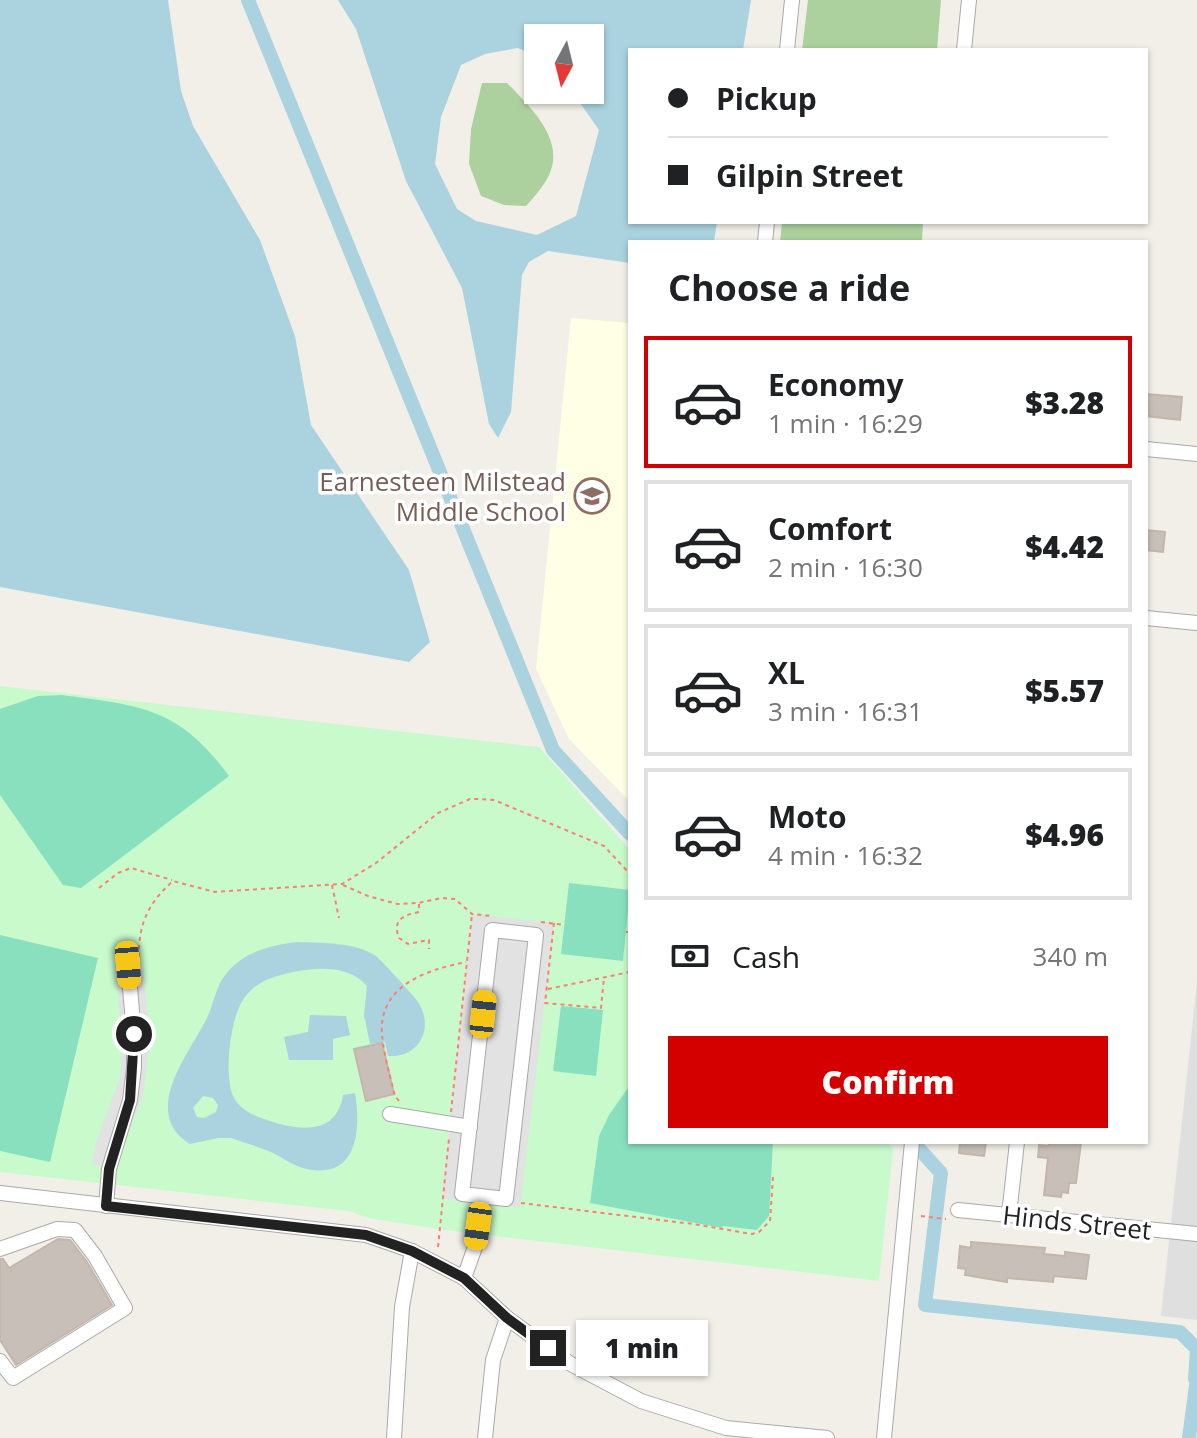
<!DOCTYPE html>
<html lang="en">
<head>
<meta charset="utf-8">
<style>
  body { margin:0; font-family:"Open Sans",sans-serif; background:#f6f6f6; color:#202124; height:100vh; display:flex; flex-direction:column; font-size:30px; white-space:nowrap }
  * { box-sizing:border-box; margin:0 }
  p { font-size:26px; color:#757577 }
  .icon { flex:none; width:44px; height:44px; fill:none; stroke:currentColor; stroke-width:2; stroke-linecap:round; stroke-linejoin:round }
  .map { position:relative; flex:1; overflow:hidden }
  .sheet { position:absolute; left:628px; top:240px; width:520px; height:904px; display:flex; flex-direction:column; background:#fff; border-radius:0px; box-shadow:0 2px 6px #0004 }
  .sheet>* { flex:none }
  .hud { position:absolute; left:628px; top:48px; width:520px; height:176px; border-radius:0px; box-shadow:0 2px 6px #0004; display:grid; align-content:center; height:176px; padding:0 40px; background:#fff }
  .needle { width:52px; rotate:187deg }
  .controls { position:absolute; left:524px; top:24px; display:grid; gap:16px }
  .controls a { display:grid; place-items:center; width:80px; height:80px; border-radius:0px; background:#fff; box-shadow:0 2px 6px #0004; font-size:40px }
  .end { position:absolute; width:36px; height:36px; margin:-18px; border:10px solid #222; background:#fff; box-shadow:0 0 0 4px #fff }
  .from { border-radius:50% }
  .bubble { position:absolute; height:56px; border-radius:0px; background:#fff; box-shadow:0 2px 6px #0004; font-size:26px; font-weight:800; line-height:56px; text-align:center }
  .car { position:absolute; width:24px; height:48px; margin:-24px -12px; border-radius:10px; box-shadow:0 0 6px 2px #0007; background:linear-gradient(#f5c518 24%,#345 0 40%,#f5c518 0 76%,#345 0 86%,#f5c518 0) }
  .hud b { display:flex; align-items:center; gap:28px; height:76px; font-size:30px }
  .hud b+b { border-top:2px solid #e0e0e0 }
  .hud i { width:20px; height:20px; background:#202124 }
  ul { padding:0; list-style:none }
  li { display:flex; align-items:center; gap:24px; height:132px; margin:0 16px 12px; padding:0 24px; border:4px solid #e0e0e0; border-radius:0px }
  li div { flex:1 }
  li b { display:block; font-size:30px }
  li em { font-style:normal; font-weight:800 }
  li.on { border-color:#d40000 }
  li>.icon { width:72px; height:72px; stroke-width:1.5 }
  h2 { padding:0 40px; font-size:36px; line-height:96px }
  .pay { display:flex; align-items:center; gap:20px; height:88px; padding:0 40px; font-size:30px }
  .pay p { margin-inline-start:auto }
  .action { display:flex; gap:16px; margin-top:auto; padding:16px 40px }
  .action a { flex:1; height:92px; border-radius:0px; background:#d40000; color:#fff; font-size:32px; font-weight:800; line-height:92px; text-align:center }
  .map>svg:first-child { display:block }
  .residential { fill:#e0dfdf }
  .education { fill:#ffffe5 }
  .forest { fill:#add19e }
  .park { fill:#c8facc }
  .pitch { fill:#88e0be }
  .parking { fill:#e2e2e2 }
  .water { fill:#aad3df; fill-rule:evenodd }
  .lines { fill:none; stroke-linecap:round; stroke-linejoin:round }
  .canal { stroke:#aad3df; stroke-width:14 }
  .building { fill:#c7bfb8; stroke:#c4b6ab; stroke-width:2 }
  .minor-casing { stroke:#a9a9a9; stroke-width:16 }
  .path { stroke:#fa8072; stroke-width:2; stroke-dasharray:4 4; stroke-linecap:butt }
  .minor { stroke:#fff; stroke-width:14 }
  .route { stroke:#222; stroke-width:10 }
  .labels { text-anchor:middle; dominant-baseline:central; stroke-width:7; stroke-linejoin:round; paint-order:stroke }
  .education-label { font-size:26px; fill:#785e54; stroke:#fff; text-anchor:end }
  .street-label { font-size:26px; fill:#222; stroke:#fff }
</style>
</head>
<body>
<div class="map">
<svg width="1197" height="1438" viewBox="0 0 1197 1438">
  <rect width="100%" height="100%" fill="#f2efe9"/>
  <path class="residential" d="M1197,982V1320L1161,1316Z"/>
  <path class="education" d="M571,318L630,323V802L569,739L536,669Z"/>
  <g class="forest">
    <path d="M808,0H941L937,50H802Z"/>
    <path d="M482,83H507C529,106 566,139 549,175C544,186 534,197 526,206L504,205L481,196L469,164L471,129Z"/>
    <path d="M782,222H923L922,242H780Z"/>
  </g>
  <path class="park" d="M0,686L539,747L630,850V1142H887L893,1149L879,1281L445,1230L368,1218L349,1211L0,1172Z"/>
  <g class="pitch">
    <path d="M62,695C142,706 178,707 229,776L81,888L63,885L0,795V709L38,696Z"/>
    <path d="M569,883L630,890L623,961L561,954Z"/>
    <path d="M0,935L98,958L50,1162L0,1151Z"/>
    <path d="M561,1006L603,1010L596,1076L553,1071Z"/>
    <path d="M630,1085V1142H773L769,1216L757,1230L723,1226L722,1228L590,1203L599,1136L609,1115Z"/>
  </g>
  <g class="parking">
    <path d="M472,914L554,923L520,1207L442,1198Z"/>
    <path d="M143,966L150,1037L143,1096L119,1155L102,1167L92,1164L96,1143L120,1078L122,1045L116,968Z"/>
  </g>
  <g class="water">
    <path d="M0,0H168L181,91L193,126L260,240L295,336L311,425L409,570L430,642L409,662L0,587Z"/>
    <path d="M338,0H751L743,50H630V222H717L714,242H630V263L548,251L529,262L522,275L511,412L498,438L489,424L462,288L406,181L356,29ZM538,38H590V90H571L599,130L576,216L537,235L476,221L457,209L435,164L441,117L461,65L485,54L518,48L538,57Z"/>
    <path d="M297,942C322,943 355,942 376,956C381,960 414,996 418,1002C435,1028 419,1058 388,1056L385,1042L370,1044L364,1015L367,986C349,965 318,967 293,972C274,976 257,981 245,997C230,1015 223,1078 234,1098C242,1112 256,1116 270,1121C300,1131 337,1135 343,1095L355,1093C361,1129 358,1180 307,1169C293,1166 285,1159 273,1153C260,1147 245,1143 231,1138H218L190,1144C140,1113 188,1055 206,1020C214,1005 215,987 226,974C243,952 271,945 297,942ZM203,1096L213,1098L218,1105L216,1112L204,1118L197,1117L193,1108Z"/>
    <path d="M310,1015L346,1016L350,1035L333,1039V1060H289L284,1037L308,1032Z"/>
  </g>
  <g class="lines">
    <g class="canal">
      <path d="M248,0L553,750L630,834"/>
      <path d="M913,1142L941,1173L925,1305L1180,1332L1197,1349L1195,1379"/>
      <path d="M1189,1438L1197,1378"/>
    </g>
  </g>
  <g class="building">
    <path d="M1146,394L1182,397L1180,420L1146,416Z"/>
    <path d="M1146,530L1165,532L1163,552L1146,550Z"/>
    <path d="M382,1043L394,1094L366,1101L354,1049Z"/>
    <path d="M960,1142H986L984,1156L959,1153Z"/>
    <path d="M1049,1142H1081L1076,1183H1069L1068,1193L1062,1192L1061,1197L1044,1195L1048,1158L1038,1157L1039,1145L1049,1146Z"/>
    <path d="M58,1239L70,1240L87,1262L112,1305L16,1365L0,1340V1259H3L9,1268Z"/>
    <path d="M971,1242L1045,1248L1044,1254L1065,1256V1252L1089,1255L1086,1279L1054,1276L1053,1282L1007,1278V1282L965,1275L966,1269L958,1268L960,1246L971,1248Z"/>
  </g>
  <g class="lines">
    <defs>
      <g id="minor">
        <path d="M787,50L792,0"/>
        <path d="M964,50L969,0"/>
        <path d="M765,242L767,222"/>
        <path d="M1146,449L1197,454"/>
        <path d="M1146,618L1197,623"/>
        <path d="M492,930L536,935L506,1199L462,1194Z"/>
        <path d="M390,1114L470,1127"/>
        <path d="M0,1193L366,1235L412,1251L464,1278L507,1318L569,1363L641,1401L726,1428L827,1438"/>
        <path d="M106,1206L109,1169L130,1100L134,1068V1034L128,965"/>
        <path d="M958,1210L1197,1234"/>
        <path d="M1009,1215L1017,1142"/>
        <path d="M0,1249L57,1229L75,1230L95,1256L125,1308L13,1378L0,1361"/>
        <path d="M464,1278L475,1247L483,1197"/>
        <path d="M394,1438L402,1307L412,1251"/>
        <path d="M485,1438L493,1360L507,1318"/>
        <path d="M884,1438L912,1142"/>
      </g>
    </defs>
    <use href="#minor" class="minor-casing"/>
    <g class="path">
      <path d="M332,885L339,918"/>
      <path d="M343,885L368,896L397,904L418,903L442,898L455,899L472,914L491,916"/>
      <path d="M99,888L118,873L131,868L172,880"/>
      <path d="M419,904V912C403,915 392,920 399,938L408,944L429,940V949"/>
      <path d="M541,922L564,925"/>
      <path d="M554,923L545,1003L601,1008L604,977"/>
      <path d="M626,932H630"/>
      <path d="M139,957C138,924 149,902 173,881L215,892L342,884L376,863L438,813L470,799H480L494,800L604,846L630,874"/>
      <path d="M548,989L630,972"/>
      <path d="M399,1101L395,1096C390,1076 384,1055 382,1035C378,985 427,970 466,962"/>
      <path d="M451,1112L472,914"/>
      <path d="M521,1203L693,1224L752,1234L759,1232L770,1221L773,1177"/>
      <path d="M921,1216L946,1219"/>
      <path d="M438,1247L449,1138"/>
    </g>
    <use href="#minor" class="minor"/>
  </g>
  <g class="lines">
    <path class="route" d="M134,1034L130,1100L109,1169L106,1206L366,1235L412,1251L464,1278L507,1318L548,1348"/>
  </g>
  <defs>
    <symbol id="school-ring" viewBox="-11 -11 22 22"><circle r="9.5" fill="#fff" stroke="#8d6e63" stroke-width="1.5"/><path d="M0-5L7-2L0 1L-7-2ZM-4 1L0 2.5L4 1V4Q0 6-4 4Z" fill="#8d6e63"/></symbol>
  </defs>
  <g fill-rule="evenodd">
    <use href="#school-ring" x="572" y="476" width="40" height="40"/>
  </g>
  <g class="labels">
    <g class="education-label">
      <text x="566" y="481">Earnesteen Milstead<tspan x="566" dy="30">Middle School</tspan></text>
    </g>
    <g class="street-label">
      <text transform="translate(1077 1222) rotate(6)">Hinds Street</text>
    </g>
  </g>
</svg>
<div class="controls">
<a><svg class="needle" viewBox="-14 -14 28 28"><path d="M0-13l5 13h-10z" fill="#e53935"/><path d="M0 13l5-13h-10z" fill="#757577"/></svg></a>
</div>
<i class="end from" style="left:134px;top:1034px"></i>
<i class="end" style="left:548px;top:1348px"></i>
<div class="bubble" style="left:576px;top:1320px;width:132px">1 min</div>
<i class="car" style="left:128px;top:965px;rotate:175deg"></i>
<i class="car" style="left:483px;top:1014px;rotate:6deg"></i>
<i class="car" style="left:478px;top:1226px;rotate:188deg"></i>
<div class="hud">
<b><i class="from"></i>Pickup</b>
<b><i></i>Gilpin Street</b>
</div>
<section class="sheet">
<h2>Choose a ride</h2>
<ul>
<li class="on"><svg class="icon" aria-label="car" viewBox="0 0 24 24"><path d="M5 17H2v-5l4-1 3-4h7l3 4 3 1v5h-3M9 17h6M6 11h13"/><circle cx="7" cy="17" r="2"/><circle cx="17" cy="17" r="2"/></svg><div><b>Economy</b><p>1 min · 16:29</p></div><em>$3.28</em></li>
<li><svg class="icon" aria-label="car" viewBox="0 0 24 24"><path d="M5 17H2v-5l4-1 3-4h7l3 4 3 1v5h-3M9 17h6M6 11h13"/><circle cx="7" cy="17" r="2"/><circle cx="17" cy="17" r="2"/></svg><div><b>Comfort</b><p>2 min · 16:30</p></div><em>$4.42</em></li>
<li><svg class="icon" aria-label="car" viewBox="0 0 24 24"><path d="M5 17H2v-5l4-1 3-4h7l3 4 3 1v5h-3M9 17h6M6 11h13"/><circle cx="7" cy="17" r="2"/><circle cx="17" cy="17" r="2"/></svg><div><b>XL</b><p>3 min · 16:31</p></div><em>$5.57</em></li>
<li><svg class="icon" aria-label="car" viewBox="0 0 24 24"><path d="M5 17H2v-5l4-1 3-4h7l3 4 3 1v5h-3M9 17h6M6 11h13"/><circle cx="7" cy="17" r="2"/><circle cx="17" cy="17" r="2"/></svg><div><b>Moto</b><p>4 min · 16:32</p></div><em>$4.96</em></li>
</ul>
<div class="pay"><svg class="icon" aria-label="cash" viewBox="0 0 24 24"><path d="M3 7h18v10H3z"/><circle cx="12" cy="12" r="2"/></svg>Cash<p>340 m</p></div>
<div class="action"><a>Confirm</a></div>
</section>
</div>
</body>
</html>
